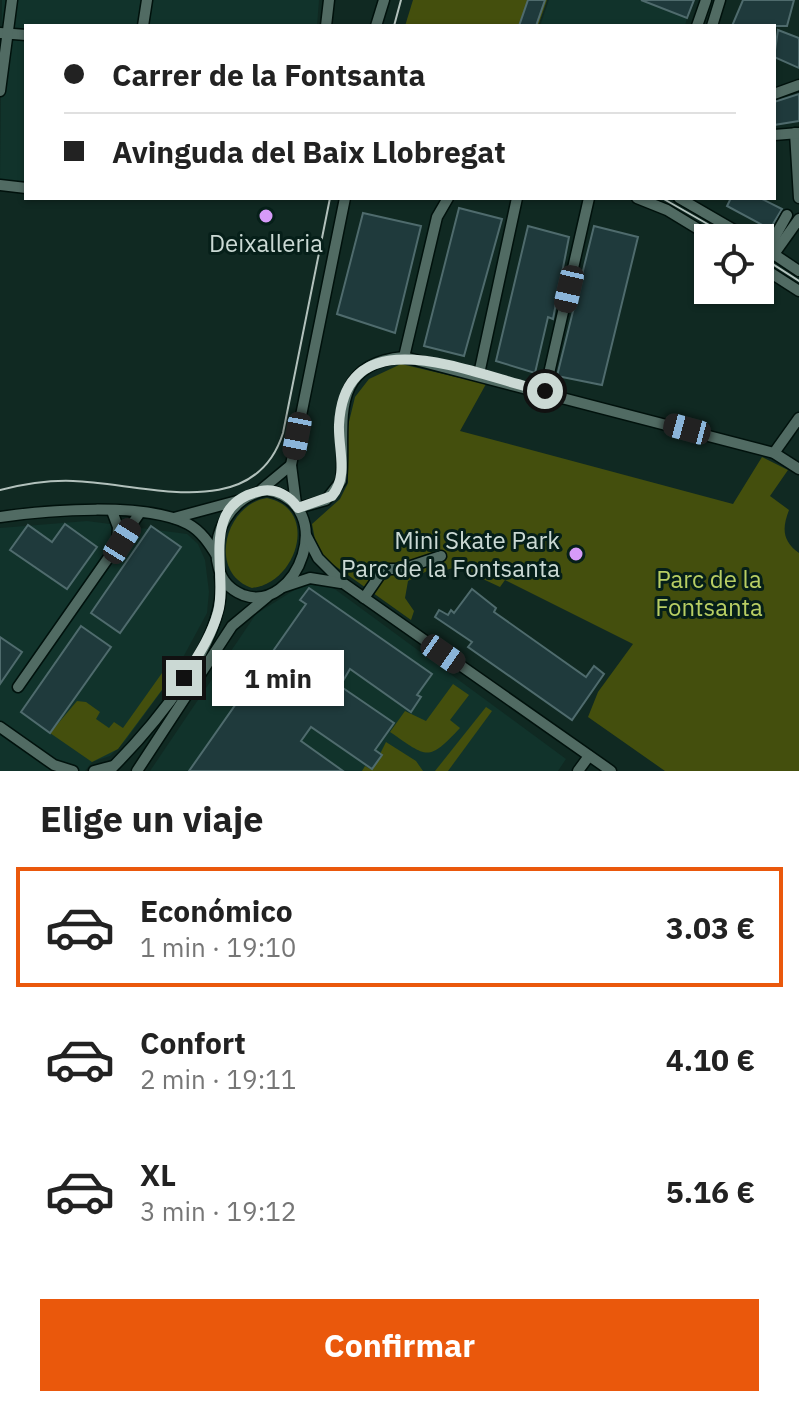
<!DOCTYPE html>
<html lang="es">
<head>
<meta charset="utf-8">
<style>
  body { margin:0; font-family:"IBM Plex Sans",sans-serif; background:#f6f6f6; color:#222; height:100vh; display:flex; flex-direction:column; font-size:30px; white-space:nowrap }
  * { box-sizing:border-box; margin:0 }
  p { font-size:26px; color:#767676 }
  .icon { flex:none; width:44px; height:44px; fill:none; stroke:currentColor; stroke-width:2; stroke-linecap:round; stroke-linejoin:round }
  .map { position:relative; height:771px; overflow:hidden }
  .details { display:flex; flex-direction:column; background:#fff; flex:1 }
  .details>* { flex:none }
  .top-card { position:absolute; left:24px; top:24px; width:752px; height:176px; border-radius:0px; box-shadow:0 2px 6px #0004; display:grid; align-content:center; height:176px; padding:0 40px; background:#fff }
  .tools { position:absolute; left:694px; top:224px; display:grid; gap:16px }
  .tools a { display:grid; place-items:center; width:80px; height:80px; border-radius:0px; background:#fff; box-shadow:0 2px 6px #0004; font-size:40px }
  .end { position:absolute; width:36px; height:36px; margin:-18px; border:10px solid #cbd9d4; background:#111; box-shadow:0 0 0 4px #111 }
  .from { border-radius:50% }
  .bubble { position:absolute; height:56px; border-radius:0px; background:#fff; box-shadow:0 2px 6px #0004; font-size:26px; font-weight:800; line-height:56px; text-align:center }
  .car { position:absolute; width:24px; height:48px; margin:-24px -12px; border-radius:10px; box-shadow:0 0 6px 2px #0007; background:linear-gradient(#222 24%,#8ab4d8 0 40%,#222 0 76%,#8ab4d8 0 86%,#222 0) }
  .top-card b { display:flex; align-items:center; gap:28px; height:76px; font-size:30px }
  .top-card b+b { border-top:2px solid #e0e0e0 }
  .top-card i { width:20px; height:20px; background:#222 }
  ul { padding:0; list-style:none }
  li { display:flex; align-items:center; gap:24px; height:120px; margin:0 16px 12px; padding:0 24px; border:4px solid transparent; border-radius:0px }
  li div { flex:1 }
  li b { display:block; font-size:30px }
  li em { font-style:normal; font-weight:800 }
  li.on { border-color:#ea580c }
  li>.icon { width:72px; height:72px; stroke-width:1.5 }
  h2 { padding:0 40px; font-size:36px; line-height:96px }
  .primary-button { display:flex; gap:16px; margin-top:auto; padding:16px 40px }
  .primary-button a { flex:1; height:92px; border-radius:0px; background:#ea580c; color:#fff; font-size:32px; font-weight:800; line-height:92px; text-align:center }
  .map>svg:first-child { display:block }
  .built { fill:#11332b }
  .green { fill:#444f0d }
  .building { fill:#1f3a3c; stroke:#4f6b6d; stroke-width:2 }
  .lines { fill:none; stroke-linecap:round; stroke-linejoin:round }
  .minor-casing { stroke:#00110c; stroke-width:13 }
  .minor { stroke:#516b63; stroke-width:10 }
  .tram { stroke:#b2c1bc; stroke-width:2 }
  .route { stroke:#cbd9d4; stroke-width:10 }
  .poi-dot { fill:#d79bf9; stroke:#061f19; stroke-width:3 }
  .labels { text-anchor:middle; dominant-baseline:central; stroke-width:6; stroke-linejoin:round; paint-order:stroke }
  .poi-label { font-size:24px; fill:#cbd9d4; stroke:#061f19 }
  .park-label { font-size:24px; fill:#b8ce63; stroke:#061f19 }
</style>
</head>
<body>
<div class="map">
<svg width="799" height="771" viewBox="0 0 799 771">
  <rect width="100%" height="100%" fill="#102922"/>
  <g class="built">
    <path d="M2,0H319L317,26H26V183L0,181Z"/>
    <path d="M549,0H639L687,18L685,26H540Z"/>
    <path d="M87,521L187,534L198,544L205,560L209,592L207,613L174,674L126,740L110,756L92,762L85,771H0V528Z"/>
    <path d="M304,584L332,587L566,759L558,771H150L256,614Z"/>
  </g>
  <g class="green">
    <path d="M413,0H547L538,26H405Z"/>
    <path d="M401,364L486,384L460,431L733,504L762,457L788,470L770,496L789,510C782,528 782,541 799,553V771H665L588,717L598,692L633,644L505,580L500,587L457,567L446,570L442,577L427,571L408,581L405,598L414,611L411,620L324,558L316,545L312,524L340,499L348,483L346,434L355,397L369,379Z"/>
    <path d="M267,498C320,509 297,583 252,588C207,573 225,504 267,498Z"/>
    <path d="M162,673L170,679L118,749L92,762L50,733L77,701L86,702L100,712L96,719L109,728L114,722L123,728Z"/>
    <path d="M453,684L469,695L450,720L460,728C428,762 428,758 390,732L405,711L426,721Z"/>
    <path d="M486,707L492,711L448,771H435Z"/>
    <path d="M386,742L416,761L423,771H362L365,766L372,770Z"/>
  </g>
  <g class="building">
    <path d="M528,0H545L536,26H519Z"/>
    <path d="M641,0H694L687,18Z"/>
    <path d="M743,0H794L787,26H732Z"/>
    <path d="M778,30L799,38V68L774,57Z"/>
    <path d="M799,94V121L774,125V102Z"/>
    <path d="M731,198H760L782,209L770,229L727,206Z"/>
    <path d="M459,208L502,219L464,356L424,346Z"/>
    <path d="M363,213L421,226L395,333L337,314Z"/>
    <path d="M528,226L569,237L553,319L548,317L535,373L496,361Z"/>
    <path d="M594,226L638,237L602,385L557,376Z"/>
    <path d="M65,524L97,547L67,589L10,550L28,525L52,542Z"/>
    <path d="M151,526L181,547L120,633L91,613Z"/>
    <path d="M309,588L432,674L417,695L421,697L411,712L350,669L340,686L394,723L375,750L382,755L372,769L311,727L301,741L343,771H189L306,604L300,600Z"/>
    <path d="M472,589L496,608L494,612L586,677L594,666L604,674L572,720L468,647L472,642L435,617L439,610L448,615L451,610L454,613Z"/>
    <path d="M81,626L111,647L50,733L21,712Z"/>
    <path d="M0,637L22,652L0,684Z"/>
  </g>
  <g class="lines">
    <defs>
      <g id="minor">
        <path d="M143,26L147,0"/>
        <path d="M326,26L329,0"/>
        <path d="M376,26L384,0"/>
        <path d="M697,26L706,0"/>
        <path d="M712,26L720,0"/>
        <path d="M0,33L26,35"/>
        <path d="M0,91L12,0"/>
        <path d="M774,94L799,85"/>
        <path d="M795,133L799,198"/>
        <path d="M774,135L799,133"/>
        <path d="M0,185L26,188"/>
        <path d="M637,198L667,210L713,238"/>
        <path d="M679,198L748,238"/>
        <path d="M760,245L799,271"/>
        <path d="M768,249L787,215"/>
        <path d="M774,254L799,219"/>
        <path d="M760,266L799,291"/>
        <path d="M404,357L437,217L448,198"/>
        <path d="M479,374L517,198"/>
        <path d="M545,391L589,198"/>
        <path d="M774,453L799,418"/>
        <path d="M262,489L291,465"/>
        <path d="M267,490C340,504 297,615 243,595C231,590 222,581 219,569C208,534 233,495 267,490Z"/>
        <path d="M296,504L291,465L345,198"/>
        <path d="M298,508L326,500L341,481C347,429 324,364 404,357L774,453L799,469"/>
        <path d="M112,511L118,527L117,545"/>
        <path d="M0,517C47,510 145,502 188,524C201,531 209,543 217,556"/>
        <path d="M174,518L237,501"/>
        <path d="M306,535L318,558L343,583L611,771"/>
        <path d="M283,587L310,578L341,583"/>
        <path d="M364,598L384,569H402L441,556"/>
        <path d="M18,687L139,514"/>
        <path d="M0,727L54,765L73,771"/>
        <path d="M94,771L113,766"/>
        <path d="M109,771C150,730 230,639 220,577"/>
        <path d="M137,771L232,626L267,597"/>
        <path d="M578,771L589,756"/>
      </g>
    </defs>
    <use href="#minor" class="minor-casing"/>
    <use href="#minor" class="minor"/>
    <g class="tram">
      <path d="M394,26L401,0"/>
      <path d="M662,198L732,238"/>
      <path d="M760,256L799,281"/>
      <path d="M0,490C24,484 48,480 73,481C143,483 254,525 283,433L330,198"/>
    </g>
  </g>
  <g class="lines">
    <path class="route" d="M184,678C197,657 211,637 218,612C229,575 197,504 261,491C276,488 290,496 298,508L332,496C349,476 338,449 339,425C345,310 482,379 545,391"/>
  </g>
  <g class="poi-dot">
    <circle cx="266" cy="216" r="8"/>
    <circle cx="576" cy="554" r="8"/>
  </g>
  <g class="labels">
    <g class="poi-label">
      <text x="266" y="243">Deixalleria</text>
      <text x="560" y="540" text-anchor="end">Mini Skate Park<tspan x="560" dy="28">Parc de la Fontsanta</tspan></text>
    </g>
    <g class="park-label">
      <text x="709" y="579">Parc de la<tspan x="709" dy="28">Fontsanta</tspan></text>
    </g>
  </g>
</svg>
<div class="tools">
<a><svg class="icon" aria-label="locate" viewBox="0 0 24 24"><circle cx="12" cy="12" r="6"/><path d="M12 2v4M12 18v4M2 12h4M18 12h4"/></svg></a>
</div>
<i class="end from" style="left:545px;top:391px"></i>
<i class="end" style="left:184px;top:678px"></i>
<div class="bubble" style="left:212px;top:650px;width:132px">1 min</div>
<i class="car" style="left:569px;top:289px;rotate:193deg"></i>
<i class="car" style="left:687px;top:429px;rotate:285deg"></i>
<i class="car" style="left:297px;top:436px;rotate:191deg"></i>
<i class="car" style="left:122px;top:541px;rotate:32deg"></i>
<i class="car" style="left:443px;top:654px;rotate:125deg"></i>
<div class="top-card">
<b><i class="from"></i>Carrer de la Fontsanta</b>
<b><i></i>Avinguda del Baix Llobregat</b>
</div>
</div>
<section class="details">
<h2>Elige un viaje</h2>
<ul>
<li class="on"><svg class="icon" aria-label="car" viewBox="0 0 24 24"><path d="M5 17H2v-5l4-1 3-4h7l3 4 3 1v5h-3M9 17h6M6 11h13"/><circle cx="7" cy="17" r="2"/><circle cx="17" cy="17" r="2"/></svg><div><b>Económico</b><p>1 min · 19:10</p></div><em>3.03 €</em></li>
<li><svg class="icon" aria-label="car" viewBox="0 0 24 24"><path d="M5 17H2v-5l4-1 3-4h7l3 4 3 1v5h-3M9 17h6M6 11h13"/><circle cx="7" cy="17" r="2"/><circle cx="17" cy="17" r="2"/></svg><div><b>Confort</b><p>2 min · 19:11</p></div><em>4.10 €</em></li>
<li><svg class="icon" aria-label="car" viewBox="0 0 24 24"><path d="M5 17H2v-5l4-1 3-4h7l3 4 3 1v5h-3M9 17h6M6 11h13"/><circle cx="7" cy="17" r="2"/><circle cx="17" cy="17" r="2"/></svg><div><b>XL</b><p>3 min · 19:12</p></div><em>5.16 €</em></li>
</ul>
<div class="primary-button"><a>Confirmar</a></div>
</section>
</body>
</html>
